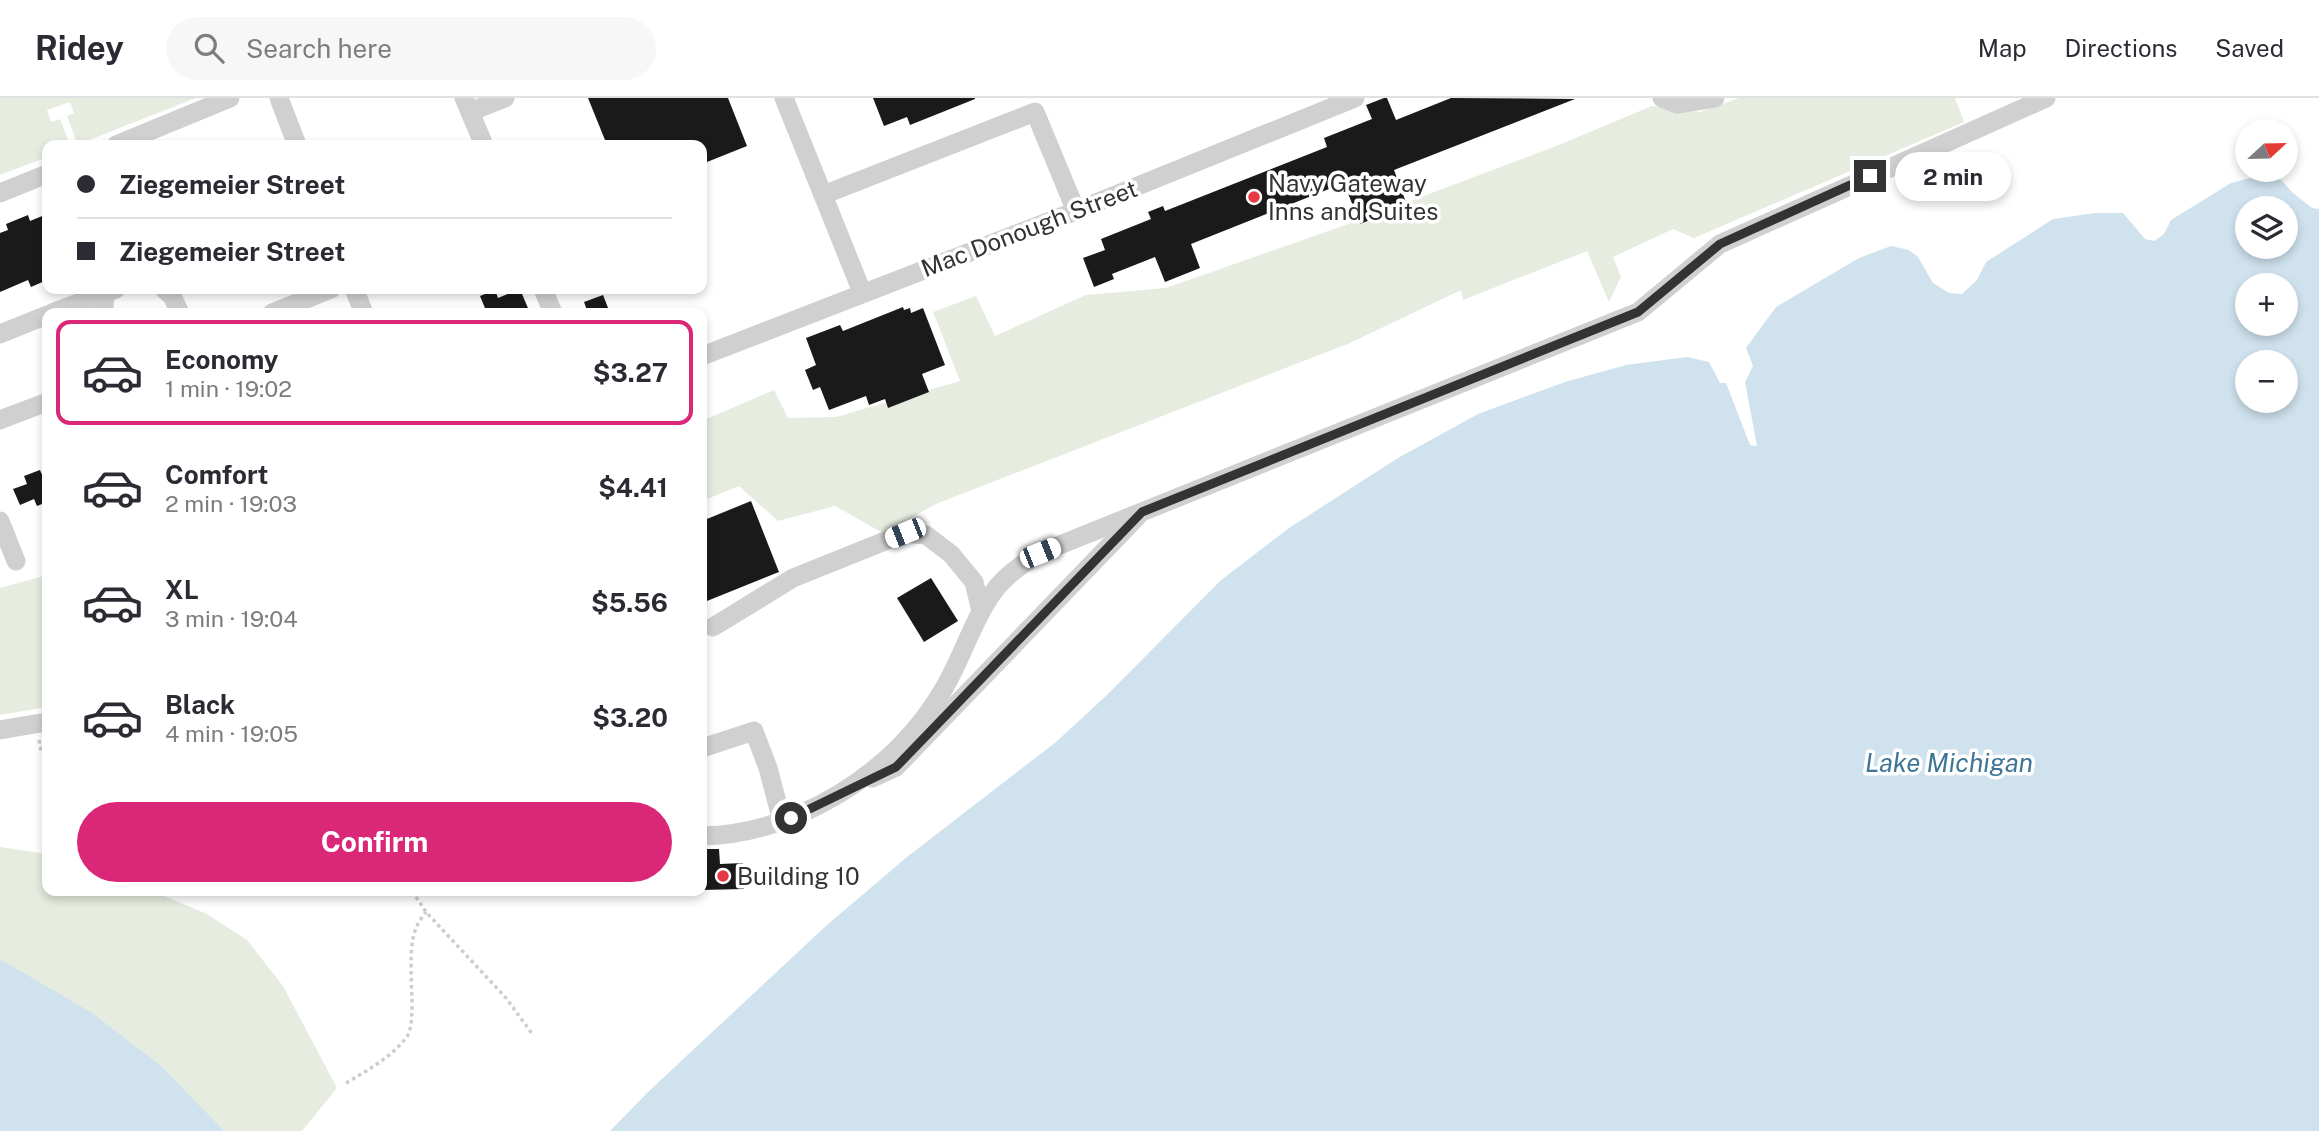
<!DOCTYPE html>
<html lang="en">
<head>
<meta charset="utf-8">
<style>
  body { margin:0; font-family:"Public Sans",sans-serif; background:#f7f7f7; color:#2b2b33; height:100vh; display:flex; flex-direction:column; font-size:26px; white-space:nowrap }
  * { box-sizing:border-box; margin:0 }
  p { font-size:23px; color:#7c7c81 }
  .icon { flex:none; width:38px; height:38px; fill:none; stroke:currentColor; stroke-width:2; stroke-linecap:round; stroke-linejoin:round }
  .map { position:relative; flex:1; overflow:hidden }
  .details { position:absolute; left:42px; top:210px; width:665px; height:588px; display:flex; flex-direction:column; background:#fff; border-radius:14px; box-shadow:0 4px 10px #0003 }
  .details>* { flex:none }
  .top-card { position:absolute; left:42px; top:42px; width:665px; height:154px; border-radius:14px; box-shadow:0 4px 10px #0003; display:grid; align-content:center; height:154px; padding:0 35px; background:#fff }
  .needle { width:46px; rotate:68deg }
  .tools { position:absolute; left:2235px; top:21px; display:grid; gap:14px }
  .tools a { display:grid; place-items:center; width:63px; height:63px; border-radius:50%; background:#fff; box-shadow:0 4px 10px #0003; font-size:35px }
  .end { position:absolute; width:32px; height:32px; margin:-16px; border:9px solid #333; background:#fff; box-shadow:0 0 0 4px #fff }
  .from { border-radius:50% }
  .bubble { position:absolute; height:49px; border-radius:24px; background:#fff; box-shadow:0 4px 10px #0003; font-size:23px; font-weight:700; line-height:49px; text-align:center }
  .car { position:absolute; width:21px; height:42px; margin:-21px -10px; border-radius:9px; box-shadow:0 0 5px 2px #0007; background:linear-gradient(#fff 24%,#345 0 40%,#fff 0 76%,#345 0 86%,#fff 0) }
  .top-card b { display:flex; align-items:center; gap:24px; height:66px; font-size:26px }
  .top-card b+b { border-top:2px solid #e1e1e2 }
  .top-card i { width:18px; height:18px; background:#2b2b33 }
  ul { padding:12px 0 0; list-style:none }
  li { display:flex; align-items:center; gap:21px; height:105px; margin:0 14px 10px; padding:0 21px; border:4px solid transparent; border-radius:14px }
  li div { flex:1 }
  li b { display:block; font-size:26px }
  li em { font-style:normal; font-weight:700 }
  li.active { border-color:#db2777 }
  li>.icon { width:63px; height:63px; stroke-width:1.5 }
  .button { display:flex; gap:14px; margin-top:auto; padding:14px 35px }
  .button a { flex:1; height:80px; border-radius:42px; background:#db2777; color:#fff; font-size:28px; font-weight:700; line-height:80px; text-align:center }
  header { display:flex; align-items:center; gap:42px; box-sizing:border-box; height:98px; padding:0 35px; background:#fff; border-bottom:2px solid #e1e1e2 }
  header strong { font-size:33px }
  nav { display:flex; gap:38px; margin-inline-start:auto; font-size:24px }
  .search { width:490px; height:63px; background:#f7f7f7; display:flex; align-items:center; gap:18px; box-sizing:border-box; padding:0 24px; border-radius:38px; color:#7c7c81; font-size:26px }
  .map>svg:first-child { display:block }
  .green { fill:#e6ecdf }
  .water { fill:#cfe2ee; fill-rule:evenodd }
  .pier { fill:#fff }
  .building { fill:#1a1a1a }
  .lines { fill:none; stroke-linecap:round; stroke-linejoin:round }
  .path { stroke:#cdcdcd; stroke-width:3.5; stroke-dasharray:3.5 3.5; stroke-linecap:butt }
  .minor { stroke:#d0d0d0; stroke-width:19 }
  .route { stroke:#333; stroke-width:9 }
  .poi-dot { fill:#e63946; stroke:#fff; stroke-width:2.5 }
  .labels { text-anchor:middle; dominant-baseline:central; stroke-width:7; stroke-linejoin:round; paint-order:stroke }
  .poi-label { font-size:24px; fill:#333; stroke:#fff; text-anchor:start }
  .street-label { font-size:24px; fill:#333; stroke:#fff }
  .water-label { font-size:26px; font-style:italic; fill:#3f7597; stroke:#fff }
</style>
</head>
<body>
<header>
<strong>Ridey</strong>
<div class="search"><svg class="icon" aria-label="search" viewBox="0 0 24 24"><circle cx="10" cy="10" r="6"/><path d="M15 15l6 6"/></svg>Search here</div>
<nav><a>Map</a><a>Directions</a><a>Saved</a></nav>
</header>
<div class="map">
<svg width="2319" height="1033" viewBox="0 0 2319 1033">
  <rect width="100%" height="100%" fill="#fff"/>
  <g class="green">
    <path d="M0,0H196L79,46L77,45L67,18L74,15L70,4L47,12L51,24L60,21L70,47H47V59L0,77Z"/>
    <path d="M1739,0H1955L1964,24L1694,140L1673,131L1613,159L1621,179L1609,204L1587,153L1463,202L1461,192L1350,245L936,406L883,435L835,408L778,423L739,388L702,403V323L774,292L788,320L836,319L960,283L933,214L976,198L995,238L1086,197L1166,190L1368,119L1554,49L1652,8L1700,14Z"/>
    <path d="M47,477V609L0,617V490Z"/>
    <path d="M0,749L47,756V793H152L207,816L247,842L283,888L337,990L302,1033H5L0,1030Z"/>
  </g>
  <g class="water">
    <path d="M2274,74L2319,97V1033H610L649,993L827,827L907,759L1056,644L1107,597L1220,483L1289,430L1398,360L1478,316L1565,284L1626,267L1687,259L1709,264L1720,285H1726L1750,347L1757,348L1745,284L1753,268L1746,250L1776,209L1859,160L1891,148L1909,152L1918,159L1933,185L1949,195L1962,196L1977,182L1986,164L2053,121L2095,115H2123L2145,141L2154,143L2164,136L2171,122L2231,85ZM2247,110H2286V149H2247ZM2247,187H2286V226H2247ZM2247,264H2286V303H2247Z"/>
    <path d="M0,861L92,915L160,967L224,1033H0Z"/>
  </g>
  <path class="pier" d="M2267,72H2278L2319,94V111L2312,110L2293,95L2274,74Z"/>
  <g class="building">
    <path d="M588,0H728L747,48L702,66V47H607Z"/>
    <path d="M873,0H975V1L910,27L907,19L884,28Z"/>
    <path d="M1384,0H1387L1396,22L1451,0L1575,1L1394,72L1407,107L1360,126L1344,85L1191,146L1200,170L1165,184L1155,159L1112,176L1114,181L1094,189L1083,160L1105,152L1101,141L1151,121L1148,114L1163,108L1165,113L1327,49L1324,40L1372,21L1366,7Z"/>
    <path d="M47,116V182L31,189L28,182L0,194V135L8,132L6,126L28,117L30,123Z"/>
    <path d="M520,191L530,215H487L480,198L495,192L498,200Z"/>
    <path d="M603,197L610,215H588L584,204Z"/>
    <path d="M903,209L904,212L910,210L911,215L923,210L945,267L922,276L929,294L888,310L885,301L869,307L866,298L829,312L820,289L813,292L805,272L816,267L806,240L840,227L843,233Z"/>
    <path d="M40,372L43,379L47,377V404L37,408L34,401L20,407L13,391L27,386L24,378Z"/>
    <path d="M751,403L779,474L702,505V423Z"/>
    <path d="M931,480L958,523L924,544L897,500Z"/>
    <path d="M702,751H719L720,766L743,765L744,791L702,792Z"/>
  </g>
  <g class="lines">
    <g class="path">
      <path d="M39,642L41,653L47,657"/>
      <path d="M416,799L426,814L506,900L533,937"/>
      <path d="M346,985C368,972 390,960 406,940C420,923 403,855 417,828C419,823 423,818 426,814"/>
    </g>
    <g class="minor">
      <path d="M279,0L297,47"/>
      <path d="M464,0L484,47"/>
      <path d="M784,0L862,194"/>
      <path d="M1662,0L1677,6L1715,0"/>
      <path d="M470,14L505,0"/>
      <path d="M116,47L230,0"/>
      <path d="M0,95L47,76"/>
      <path d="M823,97L1035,14L1076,113"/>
      <path d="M164,191L172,198L180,215"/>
      <path d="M354,191L364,215"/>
      <path d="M543,191L553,215"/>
      <path d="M52,215L116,191"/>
      <path d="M103,215L106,194"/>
      <path d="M272,215L331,191"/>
      <path d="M0,236L47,217"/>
      <path d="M702,258L1076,113L1355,0"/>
      <path d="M0,322L47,304"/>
      <path d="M0,423L16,463"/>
      <path d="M713,529L793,480L905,435L926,437L951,456L974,484L981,513"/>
      <path d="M0,632L47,624"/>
      <path d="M702,650L754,633L768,670L782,723"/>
      <path d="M872,680L896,669L1137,419"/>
      <path d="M702,738C797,736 896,674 943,592C963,559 974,517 998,488C1010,474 1025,464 1040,455L1638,214L1720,146L2046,0"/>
    </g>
  </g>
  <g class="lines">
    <path class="route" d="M791,720L896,669L1142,414L1638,214L1720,146L1870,78"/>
  </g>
  <g class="poi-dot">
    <circle cx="1254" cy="99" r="7"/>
    <circle cx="723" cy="778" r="7"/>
  </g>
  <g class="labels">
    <g class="poi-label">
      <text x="1268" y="85">Navy Gateway<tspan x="1268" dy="28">Inns and Suites</tspan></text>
      <text x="737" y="778">Building 10</text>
    </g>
    <g class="street-label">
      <text transform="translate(1029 130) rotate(-21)">Mac Donough Street</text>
    </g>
    <g class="water-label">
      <text x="1949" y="664">Lake Michigan</text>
    </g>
  </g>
</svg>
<div class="tools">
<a><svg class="needle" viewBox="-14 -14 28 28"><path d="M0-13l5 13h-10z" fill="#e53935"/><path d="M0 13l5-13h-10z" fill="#7c7c81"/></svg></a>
<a><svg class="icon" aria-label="layers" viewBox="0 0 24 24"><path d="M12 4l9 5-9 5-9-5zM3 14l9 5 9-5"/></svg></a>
<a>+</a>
<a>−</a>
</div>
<i class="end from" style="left:791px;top:720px"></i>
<i class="end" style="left:1870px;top:78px"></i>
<div class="bubble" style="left:1895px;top:54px;width:116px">2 min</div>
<i class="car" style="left:905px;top:435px;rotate:248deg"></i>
<i class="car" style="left:1040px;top:455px;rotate:68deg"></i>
<div class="top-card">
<b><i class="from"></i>Ziegemeier Street</b>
<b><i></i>Ziegemeier Street</b>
</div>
<section class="details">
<ul>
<li class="active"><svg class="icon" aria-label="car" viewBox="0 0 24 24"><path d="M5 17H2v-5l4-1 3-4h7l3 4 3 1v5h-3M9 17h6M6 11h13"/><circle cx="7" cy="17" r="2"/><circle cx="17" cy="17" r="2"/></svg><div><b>Economy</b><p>1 min · 19:02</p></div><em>$3.27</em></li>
<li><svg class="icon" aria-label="car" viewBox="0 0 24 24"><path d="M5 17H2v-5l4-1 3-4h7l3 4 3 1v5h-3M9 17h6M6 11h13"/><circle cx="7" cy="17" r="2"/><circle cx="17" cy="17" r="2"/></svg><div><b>Comfort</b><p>2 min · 19:03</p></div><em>$4.41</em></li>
<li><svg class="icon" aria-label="car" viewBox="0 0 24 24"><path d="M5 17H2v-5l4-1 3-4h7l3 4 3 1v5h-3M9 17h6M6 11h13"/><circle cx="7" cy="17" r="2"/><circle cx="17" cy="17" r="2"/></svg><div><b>XL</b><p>3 min · 19:04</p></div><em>$5.56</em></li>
<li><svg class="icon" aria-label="car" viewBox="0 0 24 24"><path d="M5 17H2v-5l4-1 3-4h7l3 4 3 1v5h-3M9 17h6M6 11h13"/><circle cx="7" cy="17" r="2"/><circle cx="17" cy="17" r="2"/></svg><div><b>Black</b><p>4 min · 19:05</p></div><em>$3.20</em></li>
</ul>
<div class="button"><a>Confirm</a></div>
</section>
</div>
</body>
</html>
